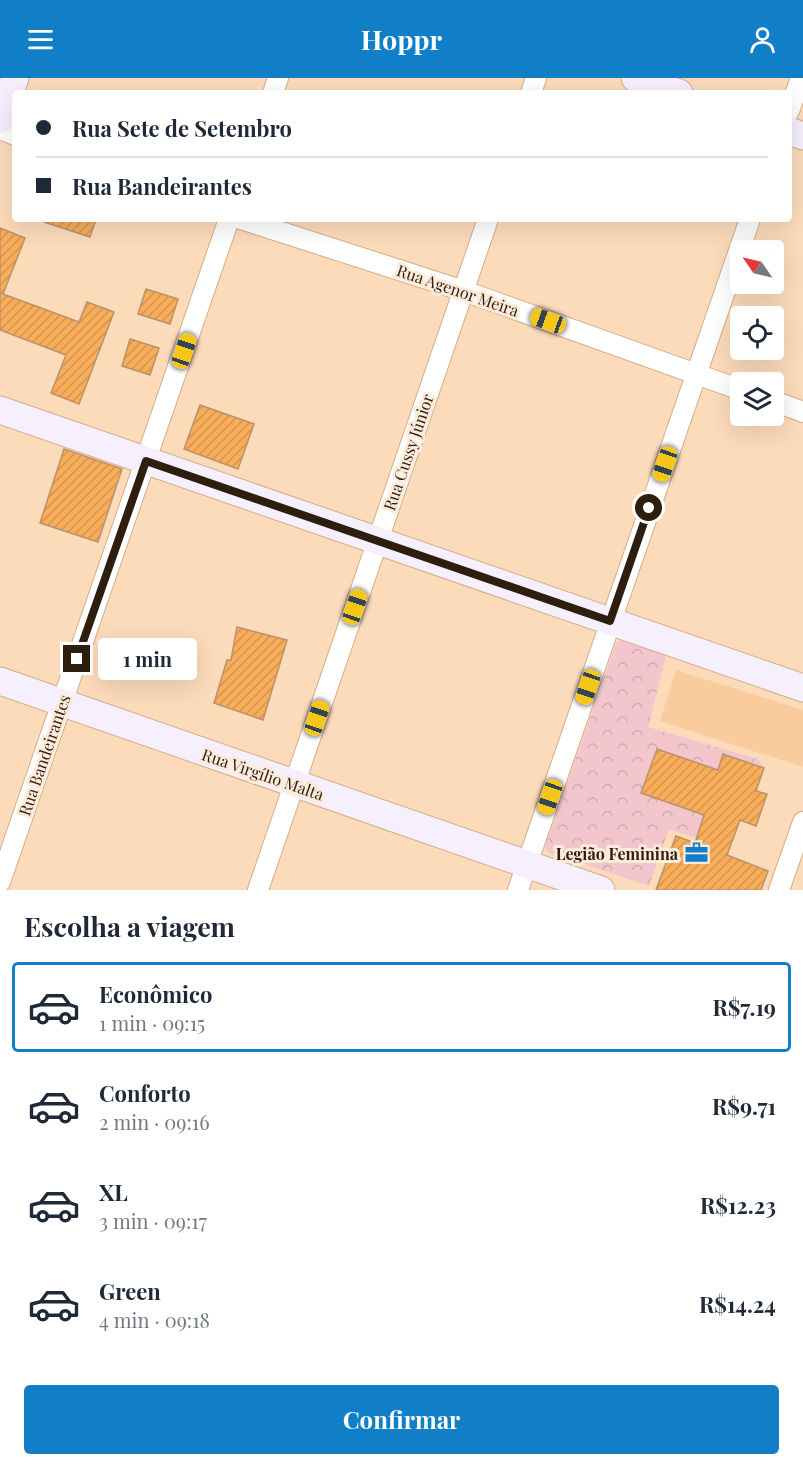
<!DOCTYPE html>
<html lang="pt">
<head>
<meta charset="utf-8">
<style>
  body { margin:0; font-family:"Playfair Display",serif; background:#f2f2f3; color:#1f2937; height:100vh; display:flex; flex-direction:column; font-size:22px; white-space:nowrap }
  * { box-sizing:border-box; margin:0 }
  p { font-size:20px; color:#747a83 }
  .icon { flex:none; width:33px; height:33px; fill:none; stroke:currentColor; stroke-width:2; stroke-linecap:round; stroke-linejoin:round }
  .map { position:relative; height:812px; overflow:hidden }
  .panel { display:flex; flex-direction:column; background:#fff; flex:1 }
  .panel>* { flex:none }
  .guide { position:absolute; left:12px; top:12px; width:780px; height:132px; border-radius:6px; box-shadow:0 6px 24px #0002; display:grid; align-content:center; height:132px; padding:0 24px; background:#fff }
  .needle { width:39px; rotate:304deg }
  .buttons { position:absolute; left:730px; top:162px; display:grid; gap:12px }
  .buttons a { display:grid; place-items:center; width:54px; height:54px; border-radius:6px; background:#fff; box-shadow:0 6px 24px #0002; font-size:30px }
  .end { position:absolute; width:27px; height:27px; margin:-14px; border:8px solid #2d1e0e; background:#fff; box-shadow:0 0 0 3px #fff }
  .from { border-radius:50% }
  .bubble { position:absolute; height:42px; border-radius:6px; background:#fff; box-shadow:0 6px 24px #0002; font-size:20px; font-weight:700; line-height:42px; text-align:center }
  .car { position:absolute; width:18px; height:36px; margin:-18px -9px; border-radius:8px; box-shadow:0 0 4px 2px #0007; background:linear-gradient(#f5c518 24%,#345 0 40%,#f5c518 0 76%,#345 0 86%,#f5c518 0) }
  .guide b { display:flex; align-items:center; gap:21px; height:57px; font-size:22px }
  .guide b+b { border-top:2px solid #e0e1e3 }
  .guide i { width:15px; height:15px; background:#1f2937 }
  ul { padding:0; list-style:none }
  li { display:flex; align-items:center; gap:18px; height:90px; margin:0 12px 9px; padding:0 12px; border:3px solid transparent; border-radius:6px }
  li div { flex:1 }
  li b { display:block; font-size:22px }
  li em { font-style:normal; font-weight:700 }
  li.on { border-color:#107fc8 }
  li>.icon { width:54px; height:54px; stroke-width:1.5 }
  h2 { padding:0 24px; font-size:27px; line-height:72px }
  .button { display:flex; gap:12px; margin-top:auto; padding:12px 24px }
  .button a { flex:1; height:69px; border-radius:6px; background:#107fc8; color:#fff; font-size:24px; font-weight:700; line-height:69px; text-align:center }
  header { display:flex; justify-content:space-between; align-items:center; height:78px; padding:0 24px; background:#107fc8; color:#fff; font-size:27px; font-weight:700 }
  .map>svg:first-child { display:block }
  .built { fill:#facb9d }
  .park { fill:url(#park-crowns) }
  .building { fill:url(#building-hatch); stroke:#b9926b; stroke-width:1.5 }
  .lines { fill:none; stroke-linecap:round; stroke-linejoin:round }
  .street-casing { stroke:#d5ad85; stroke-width:22 }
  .secondary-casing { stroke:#d5ad85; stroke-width:29 }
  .street { stroke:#fff; stroke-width:20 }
  .secondary { stroke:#f6effe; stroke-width:27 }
  .route { stroke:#2d1e0e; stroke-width:8 }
  .labels { text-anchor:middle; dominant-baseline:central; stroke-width:6; stroke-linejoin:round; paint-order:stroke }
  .street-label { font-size:16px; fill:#2d1e0e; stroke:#fdecdc }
  .poi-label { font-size:16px; font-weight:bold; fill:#2d1e0e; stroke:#fdecdc; text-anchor:end }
</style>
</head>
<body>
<header><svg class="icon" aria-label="menu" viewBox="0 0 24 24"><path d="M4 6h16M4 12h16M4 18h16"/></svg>Hoppr<svg class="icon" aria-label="person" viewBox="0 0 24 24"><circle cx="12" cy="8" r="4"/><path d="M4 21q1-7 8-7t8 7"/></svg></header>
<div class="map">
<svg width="803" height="812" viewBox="0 0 803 812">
  <defs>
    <pattern id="park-crowns" width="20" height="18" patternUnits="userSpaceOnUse" patternTransform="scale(1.5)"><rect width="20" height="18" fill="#f3c6ce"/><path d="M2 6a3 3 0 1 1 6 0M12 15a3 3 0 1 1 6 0" fill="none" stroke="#d1aab0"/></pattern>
    <pattern id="building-hatch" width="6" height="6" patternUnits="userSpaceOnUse" patternTransform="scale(1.5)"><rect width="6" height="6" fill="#f8ad5a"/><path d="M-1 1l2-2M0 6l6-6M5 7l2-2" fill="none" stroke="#d5944d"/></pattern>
  </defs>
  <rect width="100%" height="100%" fill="#fcdbbb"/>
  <path class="built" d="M676,592L803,632V689L660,643Z"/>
  <path class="park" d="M621,562L666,577L648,649L758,681L764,690L723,676L718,692L656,671L641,715L704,737L700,751L733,762L722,769L669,751L649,808L548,774L545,769L616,565Z"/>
  <g class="building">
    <path d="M44,141H96L90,159L44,144Z"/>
    <path d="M0,150L25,160L3,216L79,244L87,224L114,234L79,326L51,315L66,277L0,252Z"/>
    <path d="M146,211L178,221L170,246L138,236Z"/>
    <path d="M130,261L159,270L150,297L122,288Z"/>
    <path d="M200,327L254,346L238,391L184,371Z"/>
    <path d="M64,371L122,391L98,464L40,445Z"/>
    <path d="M237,549L287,562L263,642L214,625L227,582H231Z"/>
    <path d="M657,671L718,692L723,676L764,690L756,713L767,716L756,748L740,742L727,777L768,793L761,812H656L676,758L695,765L704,737L641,715Z"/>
  </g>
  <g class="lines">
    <defs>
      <g id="street">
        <path d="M273,15L278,0"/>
        <path d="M531,15L536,0"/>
        <path d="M789,33L801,0"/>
        <path d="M0,51L15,57"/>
        <path d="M241,141L464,213L741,312"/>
        <path d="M774,323L803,334"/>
        <path d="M0,804L229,141"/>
        <path d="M258,812L488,141"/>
        <path d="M518,812L750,141"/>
        <path d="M779,812L803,744"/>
      </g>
      <g id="secondary">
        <path d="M635,0L679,15"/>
        <path d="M0,42L15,0"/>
        <path d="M789,53L803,58"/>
        <path d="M0,332L803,610"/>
        <path d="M0,603L601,812"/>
      </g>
    </defs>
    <use href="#street" class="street-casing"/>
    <use href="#secondary" class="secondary-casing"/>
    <use href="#street" class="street"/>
    <use href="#secondary" class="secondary"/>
  </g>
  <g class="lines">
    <path class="route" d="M77,581L146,383L610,543L649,430"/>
  </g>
  <defs>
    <symbol id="office-bare" viewBox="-9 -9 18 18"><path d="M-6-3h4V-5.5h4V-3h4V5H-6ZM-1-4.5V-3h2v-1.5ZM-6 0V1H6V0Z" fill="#107fc8" stroke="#fdecdc" stroke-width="2.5" paint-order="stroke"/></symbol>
  </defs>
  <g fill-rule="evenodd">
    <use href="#office-bare" x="680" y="758" width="33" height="33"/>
  </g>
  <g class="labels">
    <g class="street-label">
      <text transform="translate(458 212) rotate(19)">Rua Agenor Meira</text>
      <text transform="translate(408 374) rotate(-71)">Rua Cussy Júnior</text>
      <text transform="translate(44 677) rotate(-71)">Rua Bandeirantes</text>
      <text transform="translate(263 696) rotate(19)">Rua Virgílio Malta</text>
    </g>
    <g class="poi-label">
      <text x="678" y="775">Legião Feminina</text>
    </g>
  </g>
</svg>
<div class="buttons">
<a><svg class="needle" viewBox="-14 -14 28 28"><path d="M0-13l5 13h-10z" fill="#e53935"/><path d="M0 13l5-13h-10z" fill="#747a83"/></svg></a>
<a><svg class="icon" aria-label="locate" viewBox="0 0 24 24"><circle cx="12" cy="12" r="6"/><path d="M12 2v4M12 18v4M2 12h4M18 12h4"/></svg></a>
<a><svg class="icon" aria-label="layers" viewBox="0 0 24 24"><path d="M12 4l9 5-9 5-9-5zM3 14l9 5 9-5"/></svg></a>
</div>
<i class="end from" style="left:649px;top:430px"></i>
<i class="end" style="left:77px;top:581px"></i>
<div class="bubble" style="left:98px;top:560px;width:99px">1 min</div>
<i class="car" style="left:548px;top:243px;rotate:290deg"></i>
<i class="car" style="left:184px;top:273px;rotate:19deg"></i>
<i class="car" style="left:665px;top:386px;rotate:199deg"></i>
<i class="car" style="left:355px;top:529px;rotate:19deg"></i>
<i class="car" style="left:588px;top:609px;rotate:199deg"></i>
<i class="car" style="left:317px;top:640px;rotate:19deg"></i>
<i class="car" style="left:550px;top:719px;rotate:199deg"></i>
<div class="guide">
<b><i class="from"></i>Rua Sete de Setembro</b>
<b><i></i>Rua Bandeirantes</b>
</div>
</div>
<section class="panel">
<h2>Escolha a viagem</h2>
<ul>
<li class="on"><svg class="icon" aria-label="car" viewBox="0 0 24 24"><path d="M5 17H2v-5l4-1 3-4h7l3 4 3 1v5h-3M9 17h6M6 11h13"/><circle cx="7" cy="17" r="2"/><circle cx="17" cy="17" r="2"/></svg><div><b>Econômico</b><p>1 min · 09:15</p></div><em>R$7.19</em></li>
<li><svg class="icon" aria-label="car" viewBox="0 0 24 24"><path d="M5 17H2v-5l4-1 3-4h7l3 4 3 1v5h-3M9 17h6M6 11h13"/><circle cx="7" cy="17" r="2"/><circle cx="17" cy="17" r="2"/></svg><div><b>Conforto</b><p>2 min · 09:16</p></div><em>R$9.71</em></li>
<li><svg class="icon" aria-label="car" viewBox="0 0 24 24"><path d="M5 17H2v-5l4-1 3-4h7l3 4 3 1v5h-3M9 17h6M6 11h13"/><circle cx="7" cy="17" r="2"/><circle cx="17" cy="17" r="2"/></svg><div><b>XL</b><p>3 min · 09:17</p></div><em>R$12.23</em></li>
<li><svg class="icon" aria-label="car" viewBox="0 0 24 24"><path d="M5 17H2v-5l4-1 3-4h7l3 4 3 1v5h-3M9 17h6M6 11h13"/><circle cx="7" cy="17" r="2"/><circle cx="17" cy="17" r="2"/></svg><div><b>Green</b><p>4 min · 09:18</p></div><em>R$14.24</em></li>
</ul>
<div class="button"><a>Confirmar</a></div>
</section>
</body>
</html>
